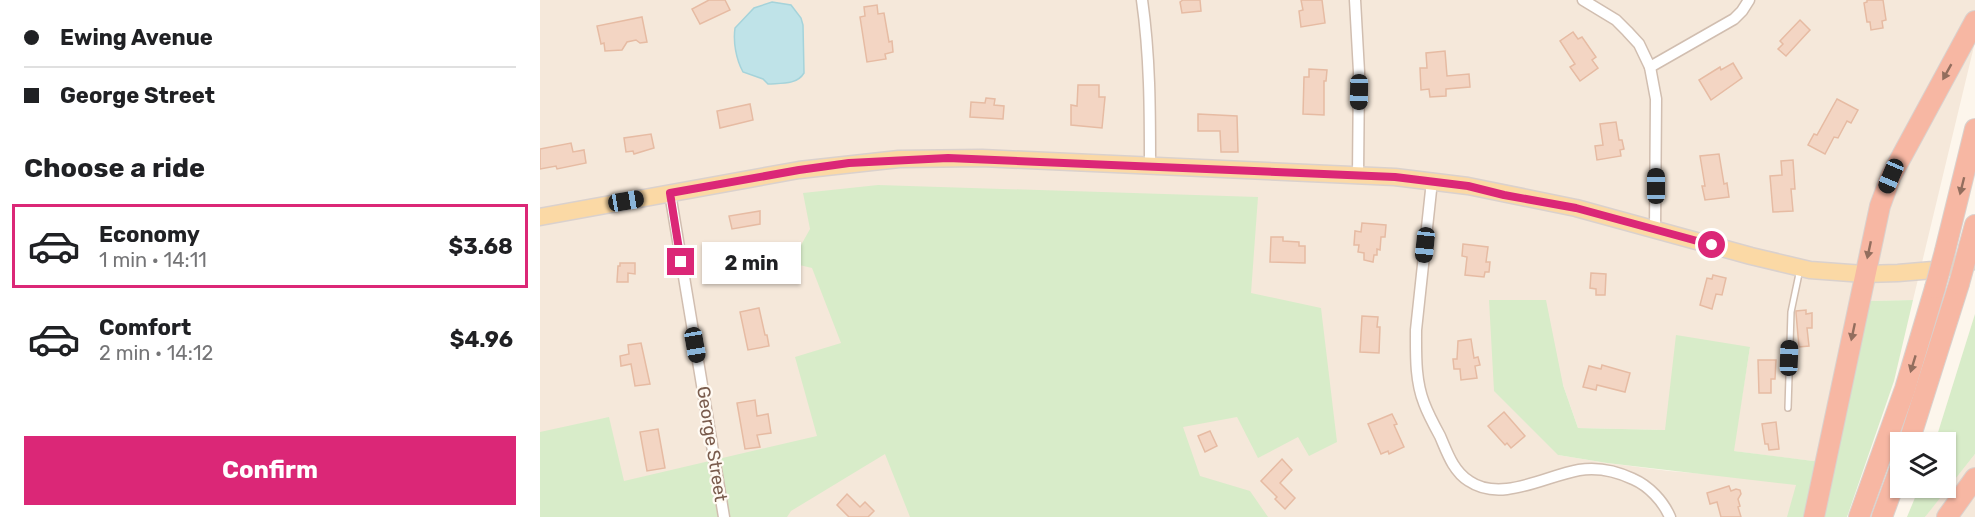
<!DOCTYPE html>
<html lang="en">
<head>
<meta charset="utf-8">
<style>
  body { margin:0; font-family:Rubik,sans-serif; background:#f6f6f6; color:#202124; height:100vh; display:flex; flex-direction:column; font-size:22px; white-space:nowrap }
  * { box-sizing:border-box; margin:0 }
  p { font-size:20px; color:#757577 }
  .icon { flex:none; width:33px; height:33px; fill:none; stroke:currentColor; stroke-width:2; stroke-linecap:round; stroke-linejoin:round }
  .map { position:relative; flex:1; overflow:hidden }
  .panel { display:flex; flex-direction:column; background:#fff; width:540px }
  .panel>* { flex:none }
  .hud { display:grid; align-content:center; height:132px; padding:0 24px; background:#fff }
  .fabs { position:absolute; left:1350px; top:432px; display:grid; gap:12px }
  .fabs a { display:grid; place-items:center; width:66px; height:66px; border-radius:0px; background:#fff; box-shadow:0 2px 4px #0004; font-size:30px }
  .end { position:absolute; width:27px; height:27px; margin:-14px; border:8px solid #db2777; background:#fff; box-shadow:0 0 0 3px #fff }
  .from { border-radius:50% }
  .bubble { position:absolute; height:42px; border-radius:0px; background:#fff; box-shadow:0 2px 4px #0004; font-size:20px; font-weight:700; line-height:42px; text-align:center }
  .car { position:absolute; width:18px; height:36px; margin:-18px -9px; border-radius:8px; box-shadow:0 0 4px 2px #0007; background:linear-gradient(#222 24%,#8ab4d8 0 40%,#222 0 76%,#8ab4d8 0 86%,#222 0) }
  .hud b { display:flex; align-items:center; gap:21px; height:57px; font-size:22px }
  .hud b+b { border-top:2px solid #e0e0e0 }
  .hud i { width:15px; height:15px; background:#202124 }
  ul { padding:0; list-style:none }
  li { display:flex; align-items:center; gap:18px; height:84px; margin:0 12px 9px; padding:0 12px; border:3px solid transparent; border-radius:0px }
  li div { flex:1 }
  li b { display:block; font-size:22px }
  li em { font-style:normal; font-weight:700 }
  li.selected { border-color:#db2777 }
  li>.icon { width:54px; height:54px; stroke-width:1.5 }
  h2 { padding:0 24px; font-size:27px; line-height:72px }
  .action { display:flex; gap:12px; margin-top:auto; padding:12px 24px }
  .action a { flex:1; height:69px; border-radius:0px; background:#db2777; color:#fff; font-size:24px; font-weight:700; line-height:69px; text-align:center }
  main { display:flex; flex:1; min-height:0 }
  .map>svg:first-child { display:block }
  .residential { fill:#f5e8da }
  .green { fill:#d8ecc9 }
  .water { fill:#bfe3e8; stroke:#a5d3da; stroke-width:1.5 }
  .building { fill:#f3d5c3; stroke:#e6bba3; stroke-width:1.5 }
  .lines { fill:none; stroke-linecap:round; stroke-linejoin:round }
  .lane-casing { stroke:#d1beb0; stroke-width:8 }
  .street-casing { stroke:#d1beb0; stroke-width:13 }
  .primary-casing { stroke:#dad1cd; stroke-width:19 }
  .highway-casing { stroke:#dad1cd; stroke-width:22 }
  .lane { stroke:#fff; stroke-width:5 }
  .street { stroke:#fff; stroke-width:10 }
  .primary { stroke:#fbd9a5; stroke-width:16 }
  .highway { stroke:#f7b7a3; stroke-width:20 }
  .highway-bridge-casing { stroke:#dad1cd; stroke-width:22; stroke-linecap:butt }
  .highway-bridge { stroke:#f7b7a3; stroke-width:20 }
  .oneway { fill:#936e5e }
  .route { stroke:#db2777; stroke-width:8 }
  .labels { text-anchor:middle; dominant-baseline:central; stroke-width:4.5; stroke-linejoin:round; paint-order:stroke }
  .street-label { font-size:18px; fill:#7a5c4d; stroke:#fffaf3 }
</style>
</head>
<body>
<main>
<section class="panel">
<div class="hud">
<b><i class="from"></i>Ewing Avenue</b>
<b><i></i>George Street</b>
</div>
<h2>Choose a ride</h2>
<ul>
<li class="selected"><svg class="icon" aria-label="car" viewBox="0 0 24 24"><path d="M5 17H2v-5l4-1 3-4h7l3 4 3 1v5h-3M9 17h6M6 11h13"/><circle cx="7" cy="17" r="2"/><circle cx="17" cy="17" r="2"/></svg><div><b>Economy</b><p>1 min · 14:11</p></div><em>$3.68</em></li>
<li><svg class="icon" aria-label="car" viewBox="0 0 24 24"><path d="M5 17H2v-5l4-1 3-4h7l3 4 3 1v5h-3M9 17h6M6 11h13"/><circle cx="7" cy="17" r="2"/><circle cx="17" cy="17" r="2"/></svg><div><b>Comfort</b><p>2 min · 14:12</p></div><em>$4.96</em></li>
</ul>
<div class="action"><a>Confirm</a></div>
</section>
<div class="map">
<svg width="1435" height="517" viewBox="0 0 1435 517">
  <rect width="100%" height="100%" fill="#fdf6ec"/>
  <g class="residential">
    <path d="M0,0H1435V42L1373,300L1329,301L1289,463L1193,451L1210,347L1125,430L1038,428L1023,385L1018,455L1067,463L1129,471L1273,483L1260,517H0Z"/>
    <path d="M1435,454V517H1385L1386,515Z"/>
  </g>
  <g class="green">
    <path d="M338,185L718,197L711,293L781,308L797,442L769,456L758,437L718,458L697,417L643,427L660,476L710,491L728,517H370L345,454L251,511L247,517H0V432L69,417L84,481L277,436L255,357L301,343L272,268L251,263L270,229L263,193Z"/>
    <path d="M949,300H1006L1023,385L1038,428L1125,430L1136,335L1210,347L1194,451L1289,463L1329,301L1373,300L1354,381L1307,517H1247L1256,485L1067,463L1018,455L954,391Z"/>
    <path d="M1435,314V454L1385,517H1367L1379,488H1406V442H1395Z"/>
  </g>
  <path class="water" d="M232,2L251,5L261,18L263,25L264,73C257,85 241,83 228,84L223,79L203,72C196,59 193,42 195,28L214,8Z"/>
  <g class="building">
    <path d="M169,0H185L190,10L160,24L152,9Z"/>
    <path d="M643,0H660L661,11L642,13L640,2Z"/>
    <path d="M761,0H782L785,23L761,27L759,11L763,10Z"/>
    <path d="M1327,0H1343L1346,20L1342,21L1343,28L1331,30L1330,22H1327L1324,3L1327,2Z"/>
    <path d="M337,5L338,14L344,13L349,42L352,41L353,52L345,54L346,59L327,62L320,17L325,16L324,7Z"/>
    <path d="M102,17L107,42L100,43L96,40L87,42L82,50L65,51L64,43L61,44L57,26Z"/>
    <path d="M1260,20L1270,30L1246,56L1238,49L1243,44L1240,41Z"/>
    <path d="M1033,32L1038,39L1042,37L1056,57L1052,60L1058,68L1040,81L1030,67L1035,64L1020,41Z"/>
    <path d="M905,51L907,76L929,74L930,87L906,89V96L890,97L889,89L881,90L880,68H887L886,53Z"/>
    <path d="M1193,63L1202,78L1171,100L1159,80L1180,67L1181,70Z"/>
    <path d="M769,69L787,70L786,81H784V115L763,114L764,77H769Z"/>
    <path d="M538,85H559V97H565L562,128L531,125V105L537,106Z"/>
    <path d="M446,98L455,99L454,105L464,106L463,119L430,117L431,102L445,103Z"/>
    <path d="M1297,99L1318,110L1311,123L1307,121L1298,138L1294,137L1285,154L1268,145L1274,134L1277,135Z"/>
    <path d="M210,104L213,120L180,128L177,111Z"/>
    <path d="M658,114L697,116L698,152H681L680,131H658Z"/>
    <path d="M1076,122L1079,140H1082L1084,149L1080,150L1081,156L1057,160L1055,146L1063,145L1060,124Z"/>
    <path d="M111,134L114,148L94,154L93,151L86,152L84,138Z"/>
    <path d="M31,143L33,152L44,150L46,163L17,169L16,166L0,169V149Z"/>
    <path d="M1179,154L1184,184L1187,183L1189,197L1165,200L1162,186H1165L1160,156Z"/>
    <path d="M1253,160L1255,189H1251L1253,211L1233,212L1230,176L1242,175L1241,161Z"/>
    <path d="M220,211V224L192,229L189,216Z"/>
    <path d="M822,223L846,225L845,237H841L840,250L837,249V255H834L833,262L824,260V253L818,252L819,245H814L815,231L821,232Z"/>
    <path d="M731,237H743V241L759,242V246H765V263L730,262Z"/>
    <path d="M923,244L948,247L946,262H950L949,272H945L944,277L925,275L927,257L922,256Z"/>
    <path d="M224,247V258L206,259V263H191L190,248Z"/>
    <path d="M80,263H95V274L88,273V282H77L78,266H80Z"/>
    <path d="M1051,273L1066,274L1065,295H1056V289L1050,288Z"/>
    <path d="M1173,275L1186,278L1182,295L1176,294L1172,309L1160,305L1167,278L1172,279Z"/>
    <path d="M219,308L225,335H227L229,346L208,350L200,312Z"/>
    <path d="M1266,310V314L1272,313V328H1267L1269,346L1259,347L1256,313V311Z"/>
    <path d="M822,316L838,317L837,327H840L839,353L820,352Z"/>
    <path d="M931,339L934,358L938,357L940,365L935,366L937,378L921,380L920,369H914L913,359H917L918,341Z"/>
    <path d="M101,343L110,384L95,386L91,364L81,366L80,356L89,354L88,345Z"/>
    <path d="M1218,360H1236L1235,379H1231V393H1219Z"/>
    <path d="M1062,365L1090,373L1085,392L1057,385L1056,390L1043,387L1049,366L1061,369Z"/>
    <path d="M215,400L217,416L228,414L231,433L217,435L220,447L205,449L197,403Z"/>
    <path d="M964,412L985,436L971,448L967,443L965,445L948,426Z"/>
    <path d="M852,414L857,424L854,425L864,447L849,454L848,451L841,454L828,424Z"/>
    <path d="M1236,422L1239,449L1229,450L1228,444H1225L1222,424Z"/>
    <path d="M118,429L125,468L107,471L100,432Z"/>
    <path d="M670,431L677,446L665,452L658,436Z"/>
    <path d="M742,459L752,470L740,483L755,498L745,509L735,499L737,497L721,481Z"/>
    <path d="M1189,486L1191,491L1196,489L1200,490L1201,494L1198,499L1200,506L1198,507L1201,517H1181L1177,502L1170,504L1167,493Z"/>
    <path d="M307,494L320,507L325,502L334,511L328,517H309L297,505Z"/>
  </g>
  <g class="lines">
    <defs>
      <path id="lane" d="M1248,408L1251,312L1260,269"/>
      <g id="street">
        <path d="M602,0C610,56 610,110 610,166"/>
        <path d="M815,0L819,72L818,175"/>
        <path d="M1043,0L1076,20L1087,31L1099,44L1110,67L1116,99L1115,230"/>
        <path d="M1110,67L1194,19L1202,11L1209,0"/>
        <path d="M892,181L876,330C876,354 875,380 884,403C888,414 894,425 900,436C907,452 913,471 929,481C961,503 1005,476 1039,470C1058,467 1076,471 1093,479C1109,486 1123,501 1130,517"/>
        <path d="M130,193L184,517"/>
      </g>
      <path id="primary" d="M0,217L259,170L359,159L442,158L855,177L928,186L1036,208L1211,256L1270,270L1324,274L1358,273L1393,270L1434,261"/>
      <g id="highway">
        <path d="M1429,247L1435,225"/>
        <path d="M1405,251L1435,129"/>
        <path d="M1369,442L1419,284"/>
        <path d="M1274,517L1340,206L1351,176L1435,21"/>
        <path d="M1319,517L1365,389L1395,288"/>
        <path d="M1342,517L1360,468"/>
        <path d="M1407,517L1435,478"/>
      </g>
    </defs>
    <use href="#lane" class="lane-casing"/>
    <use href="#street" class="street-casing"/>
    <use href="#primary" class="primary-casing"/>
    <use href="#highway" class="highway-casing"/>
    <use href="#lane" class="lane"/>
    <use href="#street" class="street"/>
    <use href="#primary" class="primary"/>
    <use href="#highway" class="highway"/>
    <defs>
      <g id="highway-bridge">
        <path d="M1419,284L1429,247"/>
        <path d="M1395,288L1405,251"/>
      </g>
    </defs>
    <use href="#highway-bridge" class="highway-bridge-casing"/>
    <use href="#highway-bridge" class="highway-bridge"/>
  </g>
  <defs><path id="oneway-solid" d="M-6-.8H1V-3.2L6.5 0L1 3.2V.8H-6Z" transform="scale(1.5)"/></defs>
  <g class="oneway">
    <use href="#oneway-solid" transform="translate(1407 72) rotate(119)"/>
    <use href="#oneway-solid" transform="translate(1422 186) rotate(104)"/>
    <use href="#oneway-solid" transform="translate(1329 250) rotate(102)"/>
    <use href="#oneway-solid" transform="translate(1313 332) rotate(102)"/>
    <use href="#oneway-solid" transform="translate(1373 364) rotate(107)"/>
  </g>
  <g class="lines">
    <path class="route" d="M141,262L130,193L259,170L309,163L408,158L855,177L928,186L964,195L1036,208L1172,245"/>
  </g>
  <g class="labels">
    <g class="street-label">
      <text transform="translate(172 444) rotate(81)">George Street</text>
    </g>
  </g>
</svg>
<div class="fabs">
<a><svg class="icon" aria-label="layers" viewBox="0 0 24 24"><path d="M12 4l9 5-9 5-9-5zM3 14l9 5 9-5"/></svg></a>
</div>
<i class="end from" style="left:1172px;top:245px"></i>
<i class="end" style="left:141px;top:262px"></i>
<div class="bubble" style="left:162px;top:242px;width:99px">2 min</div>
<i class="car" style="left:819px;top:92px;rotate:181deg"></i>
<i class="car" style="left:1351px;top:176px;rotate:203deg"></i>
<i class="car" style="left:1116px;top:186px;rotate:0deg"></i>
<i class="car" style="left:86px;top:201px;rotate:80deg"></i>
<i class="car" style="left:885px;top:245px;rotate:186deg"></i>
<i class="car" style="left:155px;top:345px;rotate:170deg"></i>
<i class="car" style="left:1249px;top:358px;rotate:2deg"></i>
</div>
</main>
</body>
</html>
